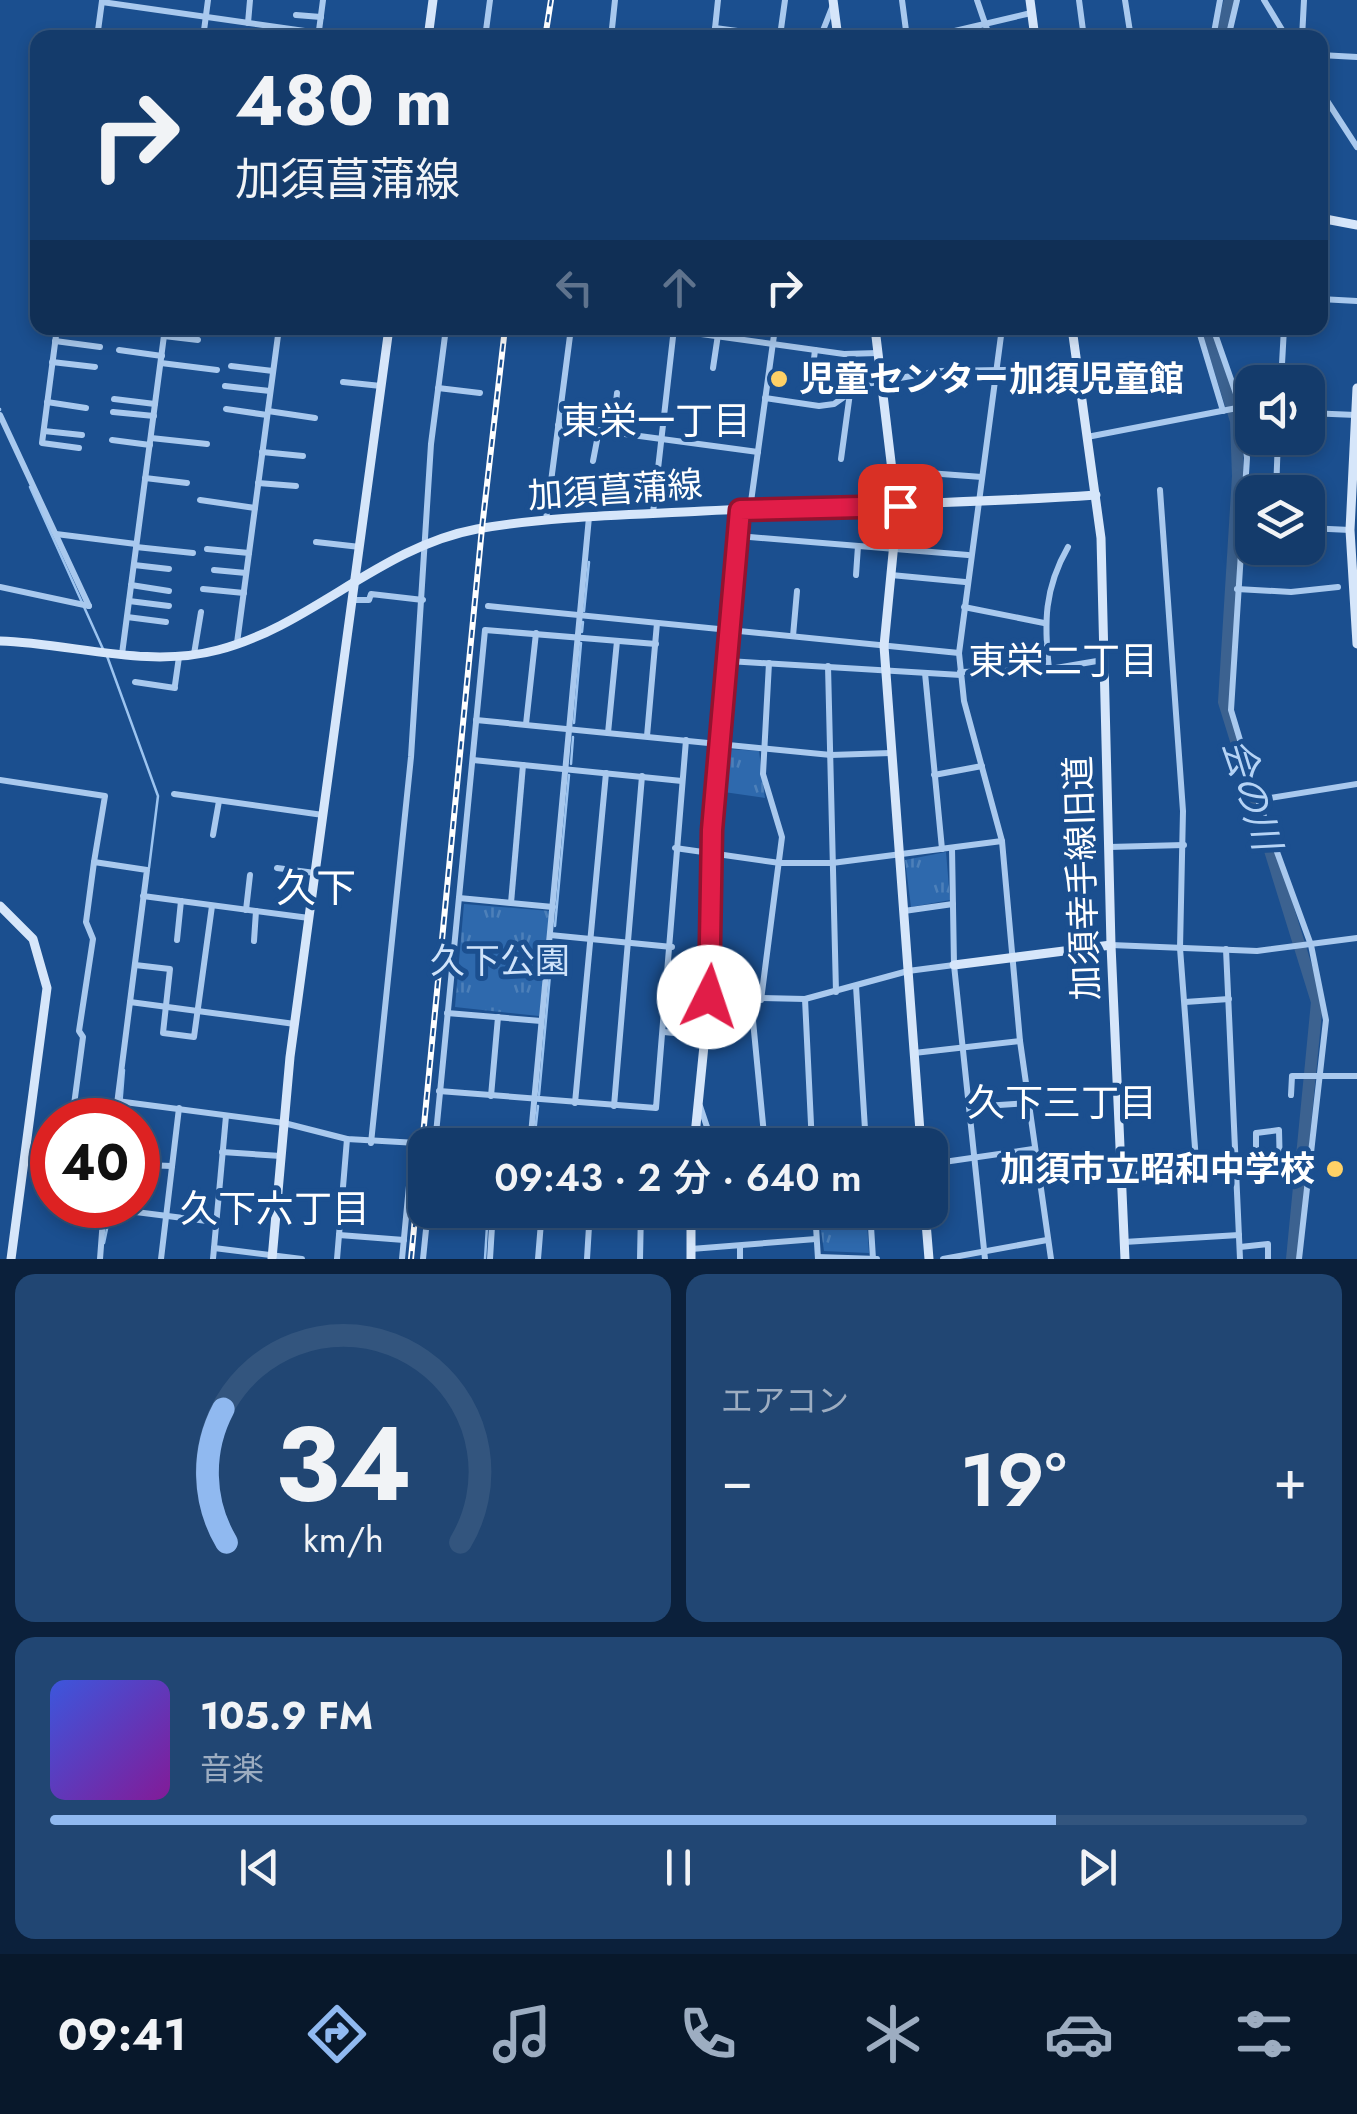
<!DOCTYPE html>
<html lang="ja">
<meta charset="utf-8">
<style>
body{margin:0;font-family:Jost,"Noto Sans JP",sans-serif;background:#214673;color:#f1f3f6;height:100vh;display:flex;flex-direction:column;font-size:38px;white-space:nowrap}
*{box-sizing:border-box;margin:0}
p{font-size:32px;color:#9dadc1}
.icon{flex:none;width:55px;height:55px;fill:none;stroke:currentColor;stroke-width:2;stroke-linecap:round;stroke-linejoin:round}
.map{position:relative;height:1259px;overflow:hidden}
.panel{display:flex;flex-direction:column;gap:15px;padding:15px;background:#0b203b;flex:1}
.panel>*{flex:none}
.banner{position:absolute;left:30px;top:30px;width:1298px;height:305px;border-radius:20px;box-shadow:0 5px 15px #0003,0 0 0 2px #33557e;background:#143b6b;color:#f1f3f6;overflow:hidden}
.controls{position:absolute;left:1235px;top:365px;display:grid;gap:20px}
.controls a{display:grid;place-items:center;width:90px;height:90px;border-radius:20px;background:#143b6b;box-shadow:0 5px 15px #0003,0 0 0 2px #33557e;font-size:50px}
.speed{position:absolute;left:30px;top:1098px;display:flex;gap:20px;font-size:50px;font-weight:700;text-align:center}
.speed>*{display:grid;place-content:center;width:130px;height:130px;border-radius:50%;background:#143b6b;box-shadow:0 5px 15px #0003,0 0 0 2px #33557e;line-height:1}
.speed .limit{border:15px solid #d22;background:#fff;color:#111}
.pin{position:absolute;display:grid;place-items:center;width:85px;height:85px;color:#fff;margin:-42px;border-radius:20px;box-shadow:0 5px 15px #0006}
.me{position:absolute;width:110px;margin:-55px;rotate:4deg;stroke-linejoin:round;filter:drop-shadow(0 0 8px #0008)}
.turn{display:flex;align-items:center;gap:35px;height:210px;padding:0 40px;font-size:45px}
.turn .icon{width:130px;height:130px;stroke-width:2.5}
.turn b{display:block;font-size:70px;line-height:85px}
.lanes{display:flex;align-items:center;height:95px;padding:0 40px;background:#0003;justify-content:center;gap:50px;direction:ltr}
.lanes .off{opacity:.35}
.big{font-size:75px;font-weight:600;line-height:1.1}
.panel .widget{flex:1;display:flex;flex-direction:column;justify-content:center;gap:15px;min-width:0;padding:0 35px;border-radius:20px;background:#214673}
.panel .dial{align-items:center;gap:0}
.dial svg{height:260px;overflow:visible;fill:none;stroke:#33557e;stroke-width:7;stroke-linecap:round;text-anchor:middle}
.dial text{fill:#f1f3f6;stroke:none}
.song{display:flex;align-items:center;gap:30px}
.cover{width:120px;height:120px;border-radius:15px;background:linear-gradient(135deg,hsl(230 70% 55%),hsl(290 70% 35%))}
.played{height:10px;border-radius:5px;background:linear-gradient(90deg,#90b9f0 80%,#33557e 80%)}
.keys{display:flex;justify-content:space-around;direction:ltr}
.heat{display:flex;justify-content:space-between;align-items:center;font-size:55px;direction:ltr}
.panel .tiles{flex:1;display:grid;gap:15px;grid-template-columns:1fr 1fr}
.widget:last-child{grid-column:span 2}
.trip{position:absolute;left:408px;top:1128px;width:540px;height:100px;border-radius:20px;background:#143b6b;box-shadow:0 5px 15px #0003,0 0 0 2px #33557e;font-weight:600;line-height:100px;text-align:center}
.tab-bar{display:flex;height:160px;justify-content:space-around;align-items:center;background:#08182b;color:#9dadc1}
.tab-bar .icon{width:70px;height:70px}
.tab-bar .current{color:#90b9f0}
.tab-bar b{font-size:45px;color:#f1f3f6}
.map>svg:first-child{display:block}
.park{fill:url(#park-tufts)}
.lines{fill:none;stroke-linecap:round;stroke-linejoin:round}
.stream{stroke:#9cc4f0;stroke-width:2.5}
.river{stroke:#3c6290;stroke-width:12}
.street{stroke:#a9c9ee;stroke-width:6}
.secondary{stroke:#d6e6fa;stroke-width:9}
.rail-casing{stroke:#fff;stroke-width:6}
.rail{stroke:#1b4f8f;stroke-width:2.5;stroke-dasharray:8;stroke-linecap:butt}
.route-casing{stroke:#92132f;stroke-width:25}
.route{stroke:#e11d48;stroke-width:18}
.poi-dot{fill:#ffd166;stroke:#1b4f8f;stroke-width:4}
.labels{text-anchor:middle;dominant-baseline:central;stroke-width:10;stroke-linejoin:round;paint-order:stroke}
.poi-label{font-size:35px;font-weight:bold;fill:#fff;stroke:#1b4f8f;text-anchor:start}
.street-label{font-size:35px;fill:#fff;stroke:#1b4f8f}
.park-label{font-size:35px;fill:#cfe3fa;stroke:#1b4f8f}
.neighbourhood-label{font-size:38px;fill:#fff;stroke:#1b4f8f}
.water-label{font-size:38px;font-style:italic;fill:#b5d3f5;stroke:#1b4f8f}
.quarter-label{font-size:40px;fill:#fff;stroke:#1b4f8f}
</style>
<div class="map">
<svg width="1357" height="1259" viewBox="0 0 1357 1259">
<defs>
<pattern id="park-tufts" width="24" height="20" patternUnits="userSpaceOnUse" patternTransform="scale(2.5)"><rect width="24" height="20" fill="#2e69ad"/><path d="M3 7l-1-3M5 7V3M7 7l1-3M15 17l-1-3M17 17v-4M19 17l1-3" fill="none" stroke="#4d80b9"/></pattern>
</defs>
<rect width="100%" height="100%" fill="#1b4f8f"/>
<g class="park">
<polygon points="726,749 759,751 765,798 724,792"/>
<polygon points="946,852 950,900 911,907 905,860"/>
<polygon points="464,904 550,911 539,1016 455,1007"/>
<polygon points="818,1210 866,1210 869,1253 824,1251"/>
</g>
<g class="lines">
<g class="stream">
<polyline points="0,409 0,410"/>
<polyline points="30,487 103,649"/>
<polyline points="584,611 589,562"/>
<polyline points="582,632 583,622"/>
<polyline points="107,656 158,796 149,868"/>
<polyline points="574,723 581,643"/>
<polyline points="571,764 573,737"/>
<polyline points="555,926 569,775"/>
<polyline points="539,1095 553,942"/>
<polyline points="120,1120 124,1070"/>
<polyline points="500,1142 524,1144"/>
<polyline points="534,1142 538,1106"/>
<polyline points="104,1243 112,1205"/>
<polyline points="485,1259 488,1210"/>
</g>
<g class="river">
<polyline points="1220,38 1230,0"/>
<polyline points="1207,328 1236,421 1238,476 1224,702 1317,1002 1292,1259"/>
</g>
<g class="street">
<polyline points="902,0 907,38"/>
<polyline points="977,0 990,38"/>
<polyline points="1079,0 1084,38"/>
<polyline points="1125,0 1131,38"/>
<polyline points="1264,0 1287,38"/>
<polyline points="102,2 354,38"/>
<polyline points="296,15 321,17"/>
<polyline points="248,23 250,0"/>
<polyline points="715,28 789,38"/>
<polyline points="780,36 785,0"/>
<polyline points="97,38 102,1"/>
<polyline points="203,38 208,0"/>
<polyline points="318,38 323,0"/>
<polyline points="485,38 490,0"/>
<polyline points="611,38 615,0"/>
<polyline points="714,38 718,0"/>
<polyline points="820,38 833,5"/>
<polyline points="925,38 1031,13"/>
<polyline points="1213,38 1220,0"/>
<polyline points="1228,38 1237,0"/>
<polyline points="1302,38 1304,0"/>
<polyline points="1320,55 1357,57"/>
<polyline points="1320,90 1357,147"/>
<polyline points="1320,299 1357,301"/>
<polyline points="57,328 42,443 79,448"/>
<polyline points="658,328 844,354 878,353"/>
<polyline points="1002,328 959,653 964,701 1002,841 1020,1041 1051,1259"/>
<polyline points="1198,328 1223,411"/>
<polyline points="1213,328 1241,408 1247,458 1231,710 1258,800 1311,945 1326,1020 1299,1259"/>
<polyline points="164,336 198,340"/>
<polyline points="55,341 100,347"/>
<polyline points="119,350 162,356"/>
<polyline points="52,362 95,367"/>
<polyline points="161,363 217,370"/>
<polyline points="231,366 273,371"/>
<polyline points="713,368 719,328"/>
<polyline points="812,376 815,350"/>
<polyline points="343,382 381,386"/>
<polyline points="1281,382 1284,328"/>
<polyline points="225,386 270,391"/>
<polyline points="438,388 480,393"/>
<polyline points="765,398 819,406 834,404 861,385 939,371 1077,369"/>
<polyline points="114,399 155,404"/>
<polyline points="47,402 86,408"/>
<polyline points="226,409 267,415"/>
<polyline points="268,411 315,418"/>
<polyline points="113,412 154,416"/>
<polyline points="1308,413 1356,415"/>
<polyline points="0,415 89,606"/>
<polyline points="558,425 758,452"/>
<polyline points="44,431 82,435"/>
<polyline points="613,432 617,393"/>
<polyline points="1087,437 1237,408 1252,409"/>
<polyline points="151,438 207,444"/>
<polyline points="112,440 150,445"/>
<polyline points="262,452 303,456"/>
<polyline points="841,459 850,393"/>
<polyline points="593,461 599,430"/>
<polyline points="928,473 982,477"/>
<polyline points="145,478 187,483"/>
<polyline points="258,483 296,486"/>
<polyline points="1160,490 1183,811 1180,948 1197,1174"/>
<polyline points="1276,492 1278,438"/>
<polyline points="200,500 255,508"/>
<polyline points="750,509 775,328"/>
<polyline points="653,513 674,328"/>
<polyline points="546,520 571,328"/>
<polyline points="1308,528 1350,530"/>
<polyline points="56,534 136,544"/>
<polyline points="738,536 968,555"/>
<polyline points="316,542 360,547"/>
<polyline points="136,547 193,553"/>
<polyline points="207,549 249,553"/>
<polyline points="134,565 169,569"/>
<polyline points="214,570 246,573"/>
<polyline points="856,575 858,546"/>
<polyline points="891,575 965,582"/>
<polyline points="131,585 169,591"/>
<polyline points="0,587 89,606"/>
<polyline points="203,589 244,593"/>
<polyline points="1237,589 1291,592 1338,587"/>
<polyline points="353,600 369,600 371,594 423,600"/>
<polyline points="129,601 169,606"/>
<polyline points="488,606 959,653"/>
<polyline points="964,607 1044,623"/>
<polyline points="127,617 166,622"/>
<polyline points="793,636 797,591"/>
<polyline points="237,643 279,328"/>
<polyline points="122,654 165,328"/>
<polyline points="194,654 201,612"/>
<polyline points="728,661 961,675"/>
<polyline points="828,666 836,992"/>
<path d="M1049 669C1044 623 1044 589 1068 547"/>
<polyline points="960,672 1044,670 1103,660"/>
<polyline points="925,673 942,849"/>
<polyline points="135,682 175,688"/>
<polyline points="175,685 179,657"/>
<polyline points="476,720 831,755 891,753"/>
<polyline points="526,724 536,633"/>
<polyline points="608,733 617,641"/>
<polyline points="647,736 657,623"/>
<polyline points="473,760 682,781"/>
<polyline points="934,775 982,766"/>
<polyline points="0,780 105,796 94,862"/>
<polyline points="174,794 323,815"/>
<polyline points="1258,800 1357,784"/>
<polyline points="213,835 219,801"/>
<polyline points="1109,847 1184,845"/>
<polyline points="675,848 780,863 832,863 1002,841"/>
<polyline points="952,848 954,965 985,1259"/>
<polyline points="277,868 315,873"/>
<polyline points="143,896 309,918"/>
<polyline points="459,898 553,907"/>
<polyline points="511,903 523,765"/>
<polyline points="246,910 250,875"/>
<polyline points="904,911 953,904"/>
<polyline points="550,935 672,947"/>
<polyline points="177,940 181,901"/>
<polyline points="254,941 256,911"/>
<polyline points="1111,945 1257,951 1357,938"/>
<polyline points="1226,949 1240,1259"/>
<polyline points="135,965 170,969 163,1033 194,1037 212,906"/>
<polyline points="856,986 866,1145"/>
<polyline points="709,997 805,999 908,971 954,965"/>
<polyline points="805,999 812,1145"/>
<polyline points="751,1000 765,1145"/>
<polyline points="761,1000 782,837 763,774 769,663"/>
<polyline points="1185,1002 1229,999"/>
<polyline points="447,1013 541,1021"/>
<polyline points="664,1032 704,1036"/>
<polyline points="914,1053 1020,1041"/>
<polyline points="439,1091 656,1108 686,740"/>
<polyline points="1291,1095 1292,1076 1357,1076"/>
<polyline points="491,1096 498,1017"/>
<polyline points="117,1101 284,1123 347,1139 435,1144"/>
<polyline points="575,1103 606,773"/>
<polyline points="614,1106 642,776"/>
<polyline points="700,1106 713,1145"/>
<polyline points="969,1107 1028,1103"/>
<polyline points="72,1120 83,1037 79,1031 93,939 86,922 94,862 147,870 130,1002"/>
<polyline points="115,1120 130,1002 295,1024"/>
<polyline points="371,1143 411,757 431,444 446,328"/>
<polyline points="435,1144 485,630 656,644"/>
<polyline points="530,1145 589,517"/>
<polyline points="222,1152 281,1156"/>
<polyline points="930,1164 1033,1149"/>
<polyline points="143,1165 172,1166"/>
<polyline points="1256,1172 1256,1133 1279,1130 1280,1171"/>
<polyline points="1121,1174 1309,1170"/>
<polyline points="104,1208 215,1222"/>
<polyline points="815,1210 818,1259"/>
<polyline points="870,1210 873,1259"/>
<polyline points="339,1235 404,1240"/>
<polyline points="1124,1242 1239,1235"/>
<polyline points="1240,1247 1268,1244 1268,1259"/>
<polyline points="214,1248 302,1259"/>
<polyline points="691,1249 816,1239"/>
<polyline points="818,1257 877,1259"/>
<polyline points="100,1259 104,1206"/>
<polyline points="161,1259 179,1108"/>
<polyline points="213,1259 226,1116"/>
<polyline points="337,1259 347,1139"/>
<polyline points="402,1259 413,1144"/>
<polyline points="423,1259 428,1210"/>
<polyline points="490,1259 493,1210"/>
<polyline points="538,1259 542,1210"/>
<polyline points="587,1259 590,1210"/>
<polyline points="640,1259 641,1210"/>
<polyline points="740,1259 740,1248"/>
<polyline points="943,1259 1047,1240"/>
</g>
<g class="secondary">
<polyline points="833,0 838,38"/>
<polyline points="1030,0 1035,38"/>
<polyline points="428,38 433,0"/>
<polyline points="1320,218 1357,225"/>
<polyline points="875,328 897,512 884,646 921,1145"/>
<polyline points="1072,328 1101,538 1111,945 1125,1259"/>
<polyline points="1357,388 1350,530 1357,644"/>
<path d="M0 641C72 643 146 669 218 650 311 626 380 547 477 529 551 516 627 515 703 511 834 505 965 504 1096 495"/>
<polyline points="0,906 33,939 47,988 11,1259"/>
<polyline points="954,965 1111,945"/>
<polyline points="435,1144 457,1145"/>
<polyline points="694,1145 712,966 712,829 740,510"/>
<polyline points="925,1210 929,1259"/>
<polyline points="272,1259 290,1057 389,328"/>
<polyline points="691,1259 691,1210"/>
</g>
<defs>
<g id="rail">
<polyline points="545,38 551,0"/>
<polyline points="411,1259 482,528 505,328"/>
</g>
</defs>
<use href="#rail" class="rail-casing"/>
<use href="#rail" class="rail"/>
</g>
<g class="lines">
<defs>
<polyline id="route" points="709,997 712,830 740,510 900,506"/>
</defs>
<use href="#route" class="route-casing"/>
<use href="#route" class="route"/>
</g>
<g class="poi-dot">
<circle cx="779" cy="379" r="10"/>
<circle cx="1335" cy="1169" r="10"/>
</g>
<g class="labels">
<g class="poi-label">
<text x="799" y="379">児童センター加須児童館</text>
<text x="1315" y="1169" text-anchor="end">加須市立昭和中学校</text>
</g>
<g class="street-label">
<text transform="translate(615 490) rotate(-4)">加須菖蒲線</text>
<text transform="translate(1082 878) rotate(-92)">加須幸手線旧道</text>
</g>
<g class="park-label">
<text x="500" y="961">久下公園</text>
</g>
<g class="neighbourhood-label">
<text x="656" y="420">東栄一丁目</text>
<text x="1063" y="660">東栄二丁目</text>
<text x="1062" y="1102">久下三丁目</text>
<text x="275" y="1208">久下六丁目</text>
</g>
<g class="water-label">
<text transform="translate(1252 794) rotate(73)">会の川</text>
</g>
<g class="quarter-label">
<text x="316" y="888">久下</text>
</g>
</g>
</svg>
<div class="controls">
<a><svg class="icon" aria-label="sound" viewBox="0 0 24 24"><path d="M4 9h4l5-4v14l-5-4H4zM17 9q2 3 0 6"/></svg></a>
<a><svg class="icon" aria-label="layers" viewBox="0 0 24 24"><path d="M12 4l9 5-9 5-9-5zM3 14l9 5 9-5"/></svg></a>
</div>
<div class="speed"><div class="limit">40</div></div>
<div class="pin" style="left:900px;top:506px;background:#d93025"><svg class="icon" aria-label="arrive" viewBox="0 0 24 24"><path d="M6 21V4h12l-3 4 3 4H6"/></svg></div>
<svg class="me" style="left:709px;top:997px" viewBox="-20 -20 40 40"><circle r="19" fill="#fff"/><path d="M0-13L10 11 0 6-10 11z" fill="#e11d48"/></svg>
<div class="trip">09:43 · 2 分 · 640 m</div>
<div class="banner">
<div class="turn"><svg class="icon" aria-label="right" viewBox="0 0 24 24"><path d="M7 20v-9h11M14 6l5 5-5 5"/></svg><div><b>480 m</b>加須菖蒲線</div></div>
<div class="lanes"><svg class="icon off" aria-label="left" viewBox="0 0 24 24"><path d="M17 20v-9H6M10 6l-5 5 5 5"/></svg><svg class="icon off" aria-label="ahead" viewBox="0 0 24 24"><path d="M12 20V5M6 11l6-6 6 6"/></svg><svg class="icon" aria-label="right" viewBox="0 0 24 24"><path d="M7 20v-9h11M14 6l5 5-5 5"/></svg></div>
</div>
</div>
<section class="panel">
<div class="tiles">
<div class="widget dial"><svg viewBox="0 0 100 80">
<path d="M14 69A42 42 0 1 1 86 69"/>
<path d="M14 69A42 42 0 0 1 13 28" stroke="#90b9f0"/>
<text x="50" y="56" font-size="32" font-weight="700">34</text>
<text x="50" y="72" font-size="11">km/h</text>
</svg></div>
<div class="widget"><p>エアコン</p>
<div class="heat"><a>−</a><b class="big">19°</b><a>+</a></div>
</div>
<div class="widget">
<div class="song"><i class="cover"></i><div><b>105.9 FM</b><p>音楽</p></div></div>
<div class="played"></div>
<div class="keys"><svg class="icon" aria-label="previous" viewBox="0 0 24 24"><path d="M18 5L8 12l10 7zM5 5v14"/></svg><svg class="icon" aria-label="pause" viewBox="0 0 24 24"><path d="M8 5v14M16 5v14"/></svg><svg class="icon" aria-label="next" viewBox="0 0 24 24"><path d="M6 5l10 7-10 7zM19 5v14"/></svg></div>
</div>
</div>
</section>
<nav class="tab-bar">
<b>09:41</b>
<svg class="icon current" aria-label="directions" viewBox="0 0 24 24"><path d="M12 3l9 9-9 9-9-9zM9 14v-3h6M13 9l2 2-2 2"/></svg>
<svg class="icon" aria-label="music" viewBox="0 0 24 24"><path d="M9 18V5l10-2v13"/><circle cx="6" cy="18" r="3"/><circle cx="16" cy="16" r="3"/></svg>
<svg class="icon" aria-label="phone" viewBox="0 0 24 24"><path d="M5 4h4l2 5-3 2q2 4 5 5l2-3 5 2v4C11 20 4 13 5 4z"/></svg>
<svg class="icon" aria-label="climate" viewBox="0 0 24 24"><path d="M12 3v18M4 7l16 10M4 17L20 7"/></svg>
<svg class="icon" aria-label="car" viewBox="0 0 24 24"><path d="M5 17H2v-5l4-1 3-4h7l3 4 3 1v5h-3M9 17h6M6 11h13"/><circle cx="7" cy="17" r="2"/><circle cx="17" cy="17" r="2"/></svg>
<svg class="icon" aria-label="filters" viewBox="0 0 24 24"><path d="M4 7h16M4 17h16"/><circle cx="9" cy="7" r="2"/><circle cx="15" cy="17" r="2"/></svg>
</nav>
